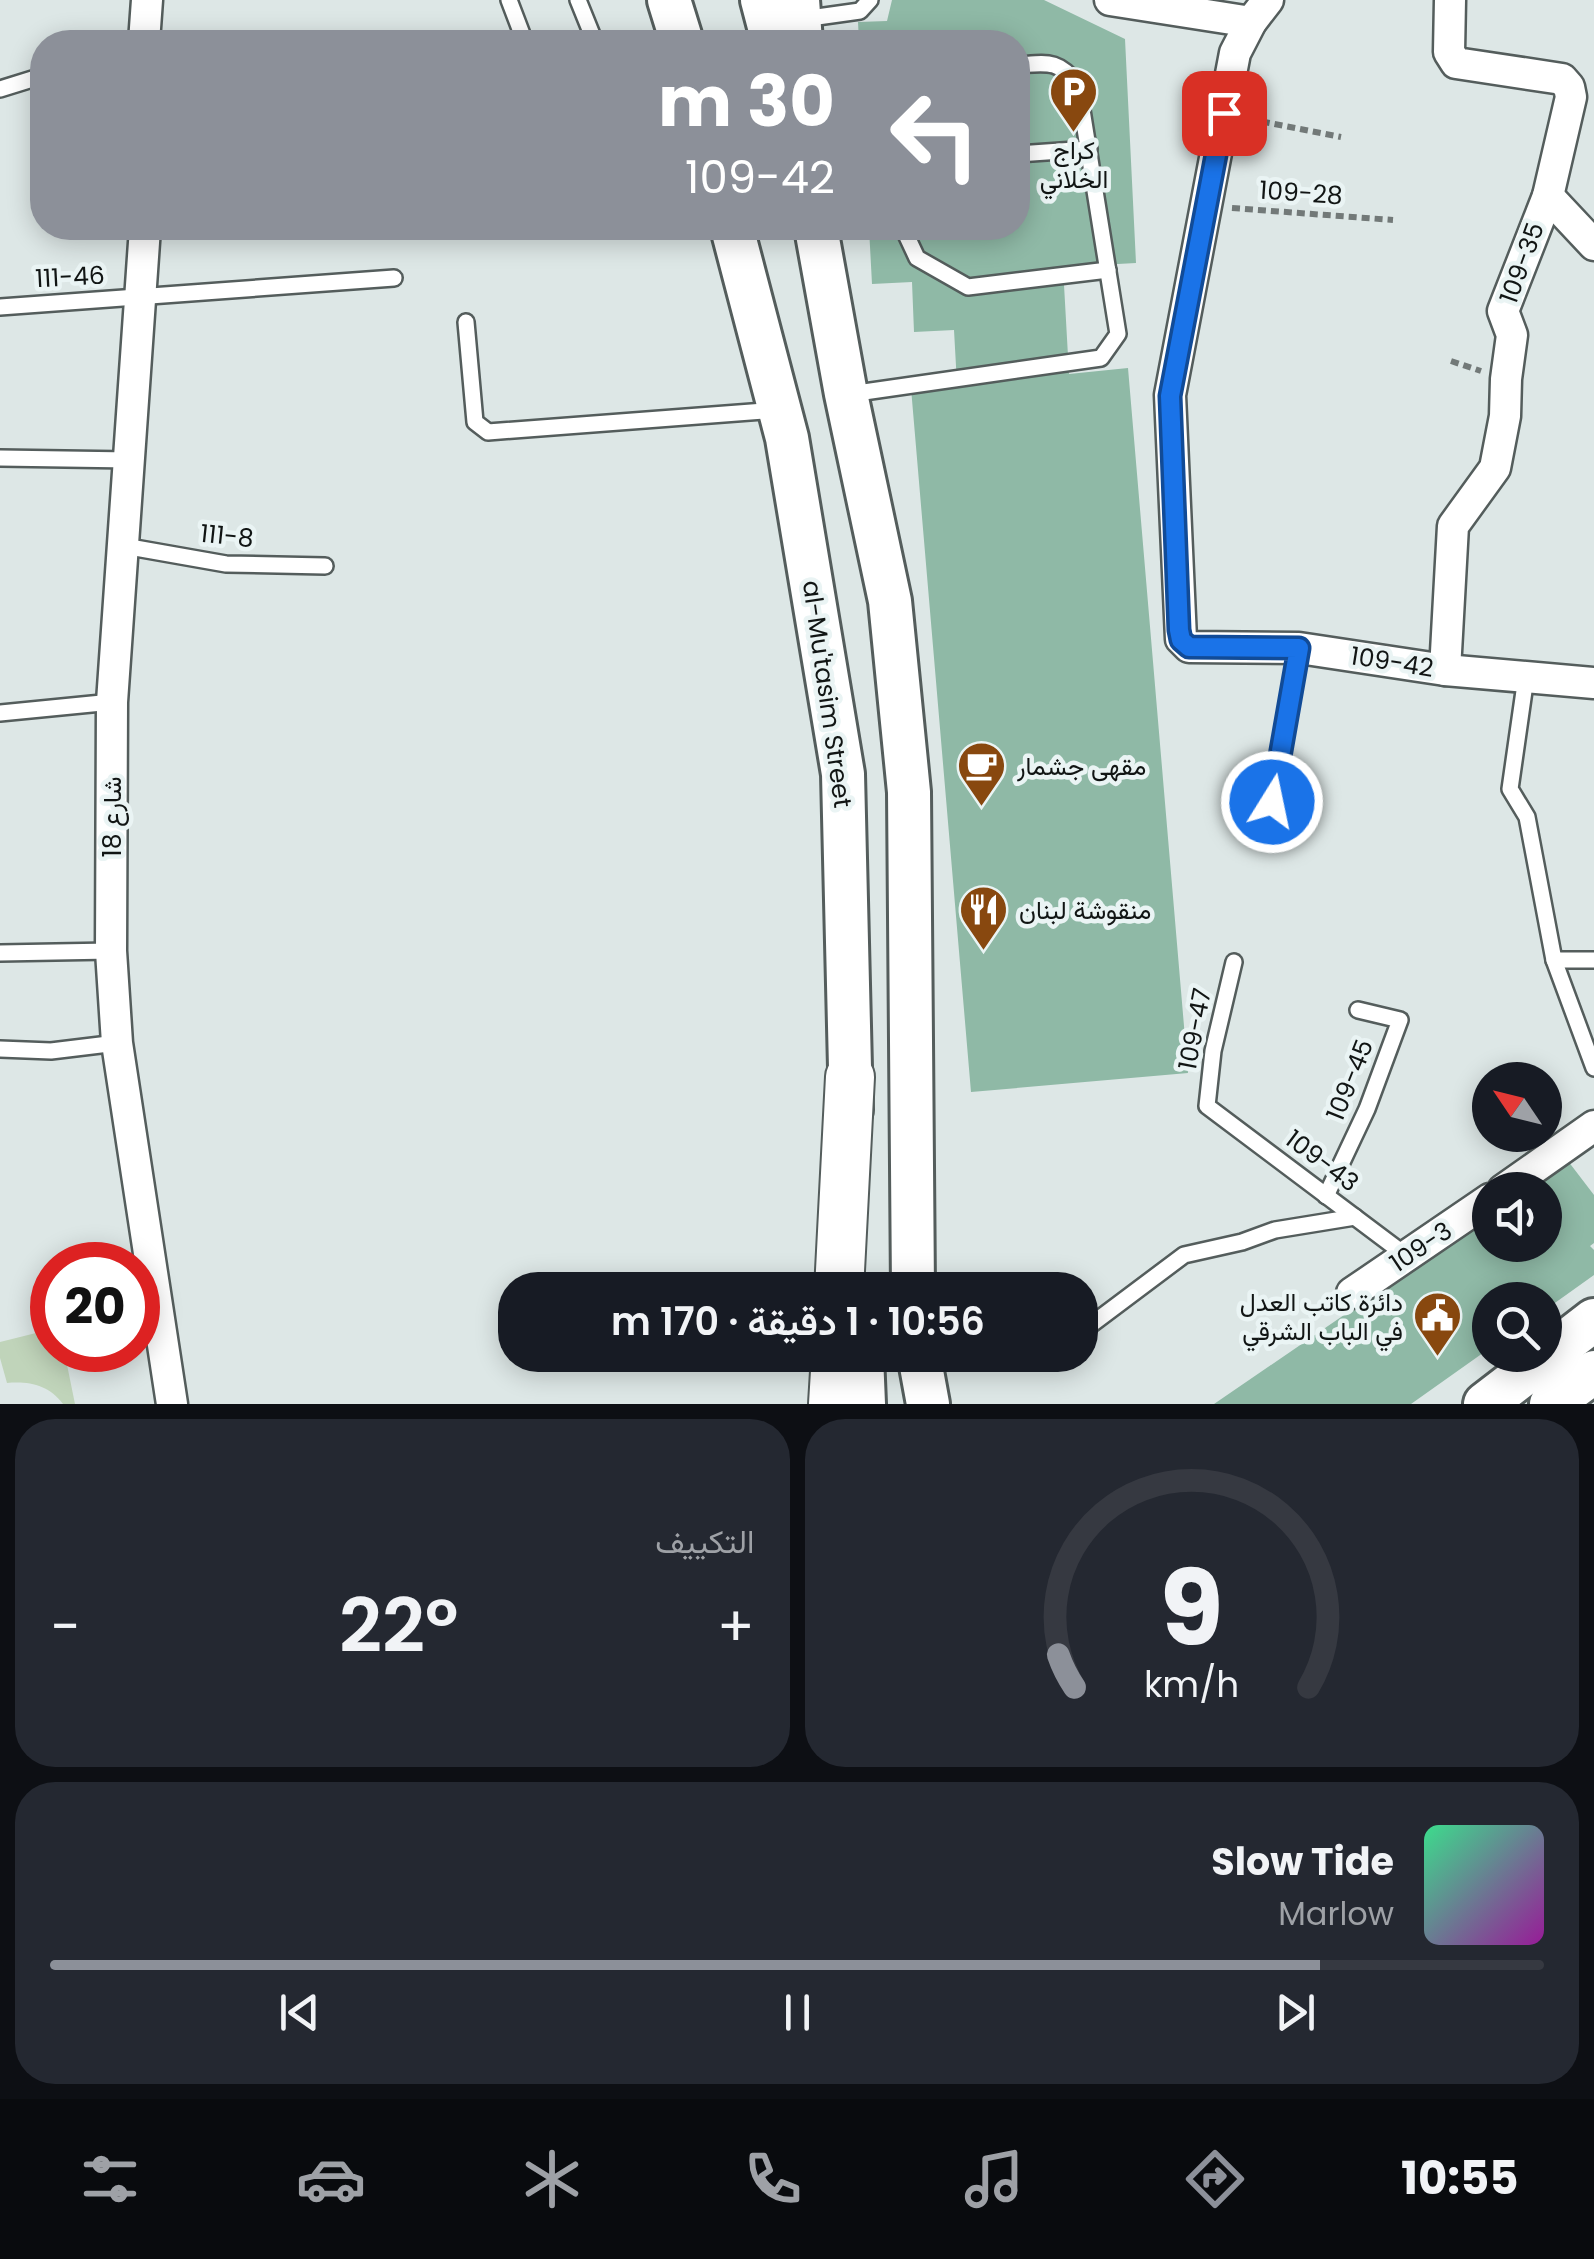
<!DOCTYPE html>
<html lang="ar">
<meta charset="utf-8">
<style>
body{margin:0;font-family:Poppins,Vazirmatn,sans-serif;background:#242831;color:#f1f3f6;direction:rtl;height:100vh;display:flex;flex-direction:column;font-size:38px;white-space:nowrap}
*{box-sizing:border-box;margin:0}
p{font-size:32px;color:#9ea1a6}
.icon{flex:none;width:55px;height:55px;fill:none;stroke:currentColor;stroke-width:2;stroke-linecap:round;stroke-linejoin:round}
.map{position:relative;height:1404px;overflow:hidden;direction:ltr}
.panel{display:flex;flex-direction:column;gap:15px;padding:15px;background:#0d0f14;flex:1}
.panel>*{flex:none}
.guide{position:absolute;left:30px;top:30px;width:1000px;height:210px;border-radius:40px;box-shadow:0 5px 25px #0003;direction:rtl;background:#8c9099;color:#fff;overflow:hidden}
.needle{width:65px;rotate:305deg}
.fabs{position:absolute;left:1472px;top:1062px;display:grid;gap:20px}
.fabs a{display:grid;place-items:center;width:90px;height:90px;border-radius:50%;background:#171b24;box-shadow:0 5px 25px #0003;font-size:50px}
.speed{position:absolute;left:30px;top:1242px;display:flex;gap:20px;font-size:50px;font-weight:700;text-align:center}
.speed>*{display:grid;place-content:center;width:130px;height:130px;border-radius:50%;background:#171b24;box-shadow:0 5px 25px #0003;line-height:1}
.speed .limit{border:15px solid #d22;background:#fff;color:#111}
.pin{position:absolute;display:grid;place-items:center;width:85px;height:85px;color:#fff;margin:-42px;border-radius:20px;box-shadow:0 5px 15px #0006}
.me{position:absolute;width:110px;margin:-55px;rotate:10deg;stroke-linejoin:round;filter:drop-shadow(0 0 8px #0008)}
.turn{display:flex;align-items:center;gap:35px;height:210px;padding:0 30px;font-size:45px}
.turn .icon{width:130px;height:130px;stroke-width:2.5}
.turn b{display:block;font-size:70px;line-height:85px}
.big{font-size:75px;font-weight:600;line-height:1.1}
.panel .card{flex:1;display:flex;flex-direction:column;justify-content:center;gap:15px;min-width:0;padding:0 35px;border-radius:40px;background:#242831}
.panel .dial{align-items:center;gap:0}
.dial svg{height:260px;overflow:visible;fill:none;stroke:#363941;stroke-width:7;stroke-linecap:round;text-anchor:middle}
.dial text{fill:#f1f3f6;stroke:none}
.song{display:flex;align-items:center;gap:30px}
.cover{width:120px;height:120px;border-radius:15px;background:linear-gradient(135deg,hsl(150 70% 55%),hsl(300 70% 35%))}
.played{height:10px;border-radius:5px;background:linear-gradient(90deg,#8c9099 85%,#363941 85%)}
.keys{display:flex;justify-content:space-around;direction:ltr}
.heat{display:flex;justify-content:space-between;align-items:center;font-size:55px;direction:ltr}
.panel .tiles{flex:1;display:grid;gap:15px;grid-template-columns:1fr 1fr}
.card:last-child{grid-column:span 2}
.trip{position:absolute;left:498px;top:1272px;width:600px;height:100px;border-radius:40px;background:#171b24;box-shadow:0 5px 25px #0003;font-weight:600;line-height:100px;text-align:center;direction:rtl}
.tabs{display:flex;height:160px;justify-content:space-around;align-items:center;background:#090b0e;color:#9ea1a6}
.tabs .icon{width:70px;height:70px}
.tabs .on{color:#8c9099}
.tabs b{font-size:45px;color:#f1f3f6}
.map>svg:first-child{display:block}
.green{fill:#c0d4ba}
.building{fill:#8fb9a6}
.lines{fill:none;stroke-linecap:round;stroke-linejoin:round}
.lane-casing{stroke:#545d5c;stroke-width:20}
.street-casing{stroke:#545d5c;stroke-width:35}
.secondary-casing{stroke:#545d5c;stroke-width:48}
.primary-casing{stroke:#545d5c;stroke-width:52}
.path{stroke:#727978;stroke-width:6;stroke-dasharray:8 5;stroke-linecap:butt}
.lane{stroke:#fff;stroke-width:15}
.street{stroke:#fff;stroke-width:30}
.secondary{stroke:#fff;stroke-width:42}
.primary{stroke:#fff;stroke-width:48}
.route-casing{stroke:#114b97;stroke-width:25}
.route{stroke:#1a73e8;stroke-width:18}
.labels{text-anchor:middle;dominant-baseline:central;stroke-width:9;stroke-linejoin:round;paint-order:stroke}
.poi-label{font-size:25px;fill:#111514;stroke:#eaf4f4;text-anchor:start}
.street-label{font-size:25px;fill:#111514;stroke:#eaf4f4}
</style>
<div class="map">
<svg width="1594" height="1404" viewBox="0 0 1594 1404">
<rect width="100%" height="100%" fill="#dde7e6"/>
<path class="green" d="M52 1329V1350H64L75 1404H63C49 1385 29 1381 7 1383L0 1358V1342Z"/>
<g class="building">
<polygon points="892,0 1044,0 1125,39 1136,263 1063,267 1069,374 1128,368 1188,1073 971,1092 911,388 957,384 954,330 914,332 912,282 872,284 869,228 1018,228 1018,42 859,42 858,22 887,21"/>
<polygon points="1568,1161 1594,1195 1594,1243 1590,1246 1594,1250 1594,1275 1545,1310 1545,1300 1490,1300 1490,1348 1411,1404 1214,1404 1490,1215 1490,1245 1545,1245 1545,1190 1526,1190"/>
</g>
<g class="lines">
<defs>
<g id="lane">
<polyline points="509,0 525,42"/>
<polyline points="578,0 595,42"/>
<polyline points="803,19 860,11 870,0"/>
<polyline points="0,89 42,76"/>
<polyline points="1018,154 1089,149"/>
<polyline points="903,228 917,258 968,287 1108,270"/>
<polyline points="0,307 394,278"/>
<polyline points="466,322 475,422 488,432 776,410"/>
<path d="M850 394 1101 358 1118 334 1078 85C1058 59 1047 63 1018 65"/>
<polyline points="0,458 130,460"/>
<polyline points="124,546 226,564 325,566"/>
<polyline points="1526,677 1510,789 1527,817 1554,960 1594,1068"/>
<polyline points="0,713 112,702"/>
<polyline points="1263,816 1272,802 1299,648"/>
<polyline points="0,953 111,951"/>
<polyline points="1554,960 1594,960"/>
<polyline points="1234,962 1213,1051 1207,1106 1408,1257"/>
<polyline points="0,1049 51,1051 117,1043"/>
<polyline points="1326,1196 1367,1109 1400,1020 1358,1010"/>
<polyline points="1080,1333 1184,1255 1242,1242 1275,1230 1355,1217"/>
</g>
<g id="street">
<polyline points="1110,0 1251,22"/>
<polyline points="1268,0 1251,22 1235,53 1170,395 1181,639 1189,647 1299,648 1445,670 1594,683"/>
<polyline points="144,42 147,0"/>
<polyline points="1548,196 1594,245"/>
<polyline points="145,228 112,702 111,951 117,1043 172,1404"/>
<polyline points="1445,670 1453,526 1495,468 1505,416 1506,379 1512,335 1503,311 1548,196 1571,97 1569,87 1562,79 1456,63 1449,52 1450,0"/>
<polyline points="1503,1190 1594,1126"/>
<polyline points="1352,1293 1490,1199"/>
</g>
<g id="secondary">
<polyline points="669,0 682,42"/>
<polyline points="762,0 773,42"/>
<polyline points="798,0 801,42"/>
<polyline points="732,228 787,438 843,774 851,1110"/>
<polyline points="816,228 846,394 890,601 909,792 913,1290"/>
<polyline points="862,1355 864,1404"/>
<polyline points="919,1355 928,1404"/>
<polyline points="1485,1404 1594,1320"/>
<polyline points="1551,1404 1594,1372"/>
</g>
<g id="primary">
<polyline points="839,1290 850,1077"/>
<polyline points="833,1404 836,1355"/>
</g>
</defs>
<use href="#lane" class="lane-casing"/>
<use href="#street" class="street-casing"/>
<use href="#secondary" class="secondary-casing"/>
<use href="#primary" class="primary-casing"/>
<g class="path">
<polyline points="1249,119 1341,137"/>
<polyline points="1232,208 1393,220"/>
<polyline points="1451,361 1481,371"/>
</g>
<use href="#lane" class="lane"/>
<use href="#street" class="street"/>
<use href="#secondary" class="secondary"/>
<use href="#primary" class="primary"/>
</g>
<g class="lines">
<defs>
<polyline id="route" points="1224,113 1170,396 1179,630 1181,640 1189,647 1299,648 1272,802"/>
</defs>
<use href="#route" class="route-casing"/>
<use href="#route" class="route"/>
</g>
<defs>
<symbol id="parking-pin" viewBox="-11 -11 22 30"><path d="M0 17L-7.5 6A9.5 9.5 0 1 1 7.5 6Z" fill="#88480f" stroke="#eaf4f4"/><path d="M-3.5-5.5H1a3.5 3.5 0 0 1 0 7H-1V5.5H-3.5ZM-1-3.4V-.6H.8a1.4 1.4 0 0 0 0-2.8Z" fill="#fff"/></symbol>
<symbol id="cafe-pin" viewBox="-11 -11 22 30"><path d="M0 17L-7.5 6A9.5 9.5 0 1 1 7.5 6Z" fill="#88480f" stroke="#eaf4f4"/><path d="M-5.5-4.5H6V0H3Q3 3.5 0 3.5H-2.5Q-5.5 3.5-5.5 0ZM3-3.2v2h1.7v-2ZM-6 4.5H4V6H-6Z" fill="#fff"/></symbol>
<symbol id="restaurant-pin" viewBox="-11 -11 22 30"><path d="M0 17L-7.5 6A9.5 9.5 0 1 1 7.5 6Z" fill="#88480f" stroke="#eaf4f4"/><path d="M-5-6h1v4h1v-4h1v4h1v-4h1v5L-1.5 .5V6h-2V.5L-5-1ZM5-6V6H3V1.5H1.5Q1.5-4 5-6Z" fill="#fff"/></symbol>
<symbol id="civic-pin" viewBox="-11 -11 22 30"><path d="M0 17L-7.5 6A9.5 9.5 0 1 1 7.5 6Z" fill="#88480f" stroke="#eaf4f4"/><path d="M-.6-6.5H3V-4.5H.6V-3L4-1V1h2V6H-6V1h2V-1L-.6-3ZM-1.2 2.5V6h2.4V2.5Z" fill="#fff"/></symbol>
</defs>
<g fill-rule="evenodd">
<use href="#parking-pin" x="1046" y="64" width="55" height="75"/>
<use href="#cafe-pin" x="954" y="738" width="55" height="75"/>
<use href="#restaurant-pin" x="956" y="882" width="55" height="75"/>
<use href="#civic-pin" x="1410" y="1288" width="55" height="75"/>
</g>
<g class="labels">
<g class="poi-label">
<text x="1074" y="150" text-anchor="middle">كراج<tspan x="1074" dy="29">الخلاني</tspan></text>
<text x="1017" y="766">مقهى جشمار</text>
<text x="1019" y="910">منقوشة لبنان</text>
<text x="1403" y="1302" text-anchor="end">دائرة كاتب العدل<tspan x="1403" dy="29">في الباب الشرقي</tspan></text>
</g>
<g class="street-label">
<text transform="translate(1301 193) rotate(4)">109-28</text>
<text transform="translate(1522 263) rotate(-70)">109-35</text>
<text transform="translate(70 277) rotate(-3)">111-46</text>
<text transform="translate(227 536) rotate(6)">111-8</text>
<text transform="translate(1392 662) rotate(9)">109-42</text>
<text transform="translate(827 694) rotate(82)">al-Mu'tasim Street</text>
<text transform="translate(112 817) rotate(-90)">شارع 18</text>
<text transform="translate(1195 1029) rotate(-79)">109-47</text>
<text transform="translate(1350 1080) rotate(-68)">109-45</text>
<text transform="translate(1322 1161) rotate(37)">109-43</text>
<text transform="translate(1421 1247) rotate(-34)">109-3</text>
</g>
</g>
</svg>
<div class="fabs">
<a><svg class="needle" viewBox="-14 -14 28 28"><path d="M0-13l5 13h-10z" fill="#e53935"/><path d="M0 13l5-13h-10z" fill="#9ea1a6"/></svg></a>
<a><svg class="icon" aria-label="sound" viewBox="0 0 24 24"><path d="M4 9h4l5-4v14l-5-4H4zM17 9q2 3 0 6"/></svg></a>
<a><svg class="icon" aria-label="search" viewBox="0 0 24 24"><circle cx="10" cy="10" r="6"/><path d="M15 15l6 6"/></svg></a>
</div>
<div class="speed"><div class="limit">20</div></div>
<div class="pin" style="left:1224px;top:113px;background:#d93025"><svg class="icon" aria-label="arrive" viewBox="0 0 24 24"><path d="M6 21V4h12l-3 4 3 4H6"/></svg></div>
<svg class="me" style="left:1272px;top:802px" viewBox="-20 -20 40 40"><circle r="17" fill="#1a73e8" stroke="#fff" stroke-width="3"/><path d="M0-11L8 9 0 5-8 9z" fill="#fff"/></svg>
<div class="trip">10:56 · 1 دقيقة · 170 m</div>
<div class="guide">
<div class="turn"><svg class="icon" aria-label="left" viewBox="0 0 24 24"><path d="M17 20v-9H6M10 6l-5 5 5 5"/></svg><div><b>30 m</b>109-42</div></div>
</div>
</div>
<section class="panel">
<div class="tiles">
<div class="card dial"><svg viewBox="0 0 100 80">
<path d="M14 69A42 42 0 1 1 86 69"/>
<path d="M14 69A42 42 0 0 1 9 59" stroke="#8c9099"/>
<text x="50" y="56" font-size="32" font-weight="700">9</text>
<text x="50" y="72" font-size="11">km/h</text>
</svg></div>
<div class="card"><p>التكييف</p>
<div class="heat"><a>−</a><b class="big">22°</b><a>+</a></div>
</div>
<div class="card">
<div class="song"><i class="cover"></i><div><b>Slow Tide</b><p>Marlow</p></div></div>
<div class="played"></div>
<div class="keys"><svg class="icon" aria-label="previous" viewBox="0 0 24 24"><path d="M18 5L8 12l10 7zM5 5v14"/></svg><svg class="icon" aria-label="pause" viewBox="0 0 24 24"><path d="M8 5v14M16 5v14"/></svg><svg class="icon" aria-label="next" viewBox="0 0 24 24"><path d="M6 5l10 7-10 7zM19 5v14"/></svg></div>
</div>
</div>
</section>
<nav class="tabs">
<b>10:55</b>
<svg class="icon on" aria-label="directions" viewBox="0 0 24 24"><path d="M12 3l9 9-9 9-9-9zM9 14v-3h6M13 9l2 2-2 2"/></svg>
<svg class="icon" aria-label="music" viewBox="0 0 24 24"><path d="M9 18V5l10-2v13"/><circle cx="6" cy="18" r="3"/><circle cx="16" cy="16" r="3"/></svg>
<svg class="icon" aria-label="phone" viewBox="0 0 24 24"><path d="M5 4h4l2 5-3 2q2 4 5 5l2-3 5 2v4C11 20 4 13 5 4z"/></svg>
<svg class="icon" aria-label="climate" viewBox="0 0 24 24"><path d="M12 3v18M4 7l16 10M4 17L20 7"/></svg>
<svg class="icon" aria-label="car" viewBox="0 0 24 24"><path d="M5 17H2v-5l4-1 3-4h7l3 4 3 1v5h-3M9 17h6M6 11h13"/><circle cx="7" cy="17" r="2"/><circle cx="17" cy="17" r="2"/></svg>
<svg class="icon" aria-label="filters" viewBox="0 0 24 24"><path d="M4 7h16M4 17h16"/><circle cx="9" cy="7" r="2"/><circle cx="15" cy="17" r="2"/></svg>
</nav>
